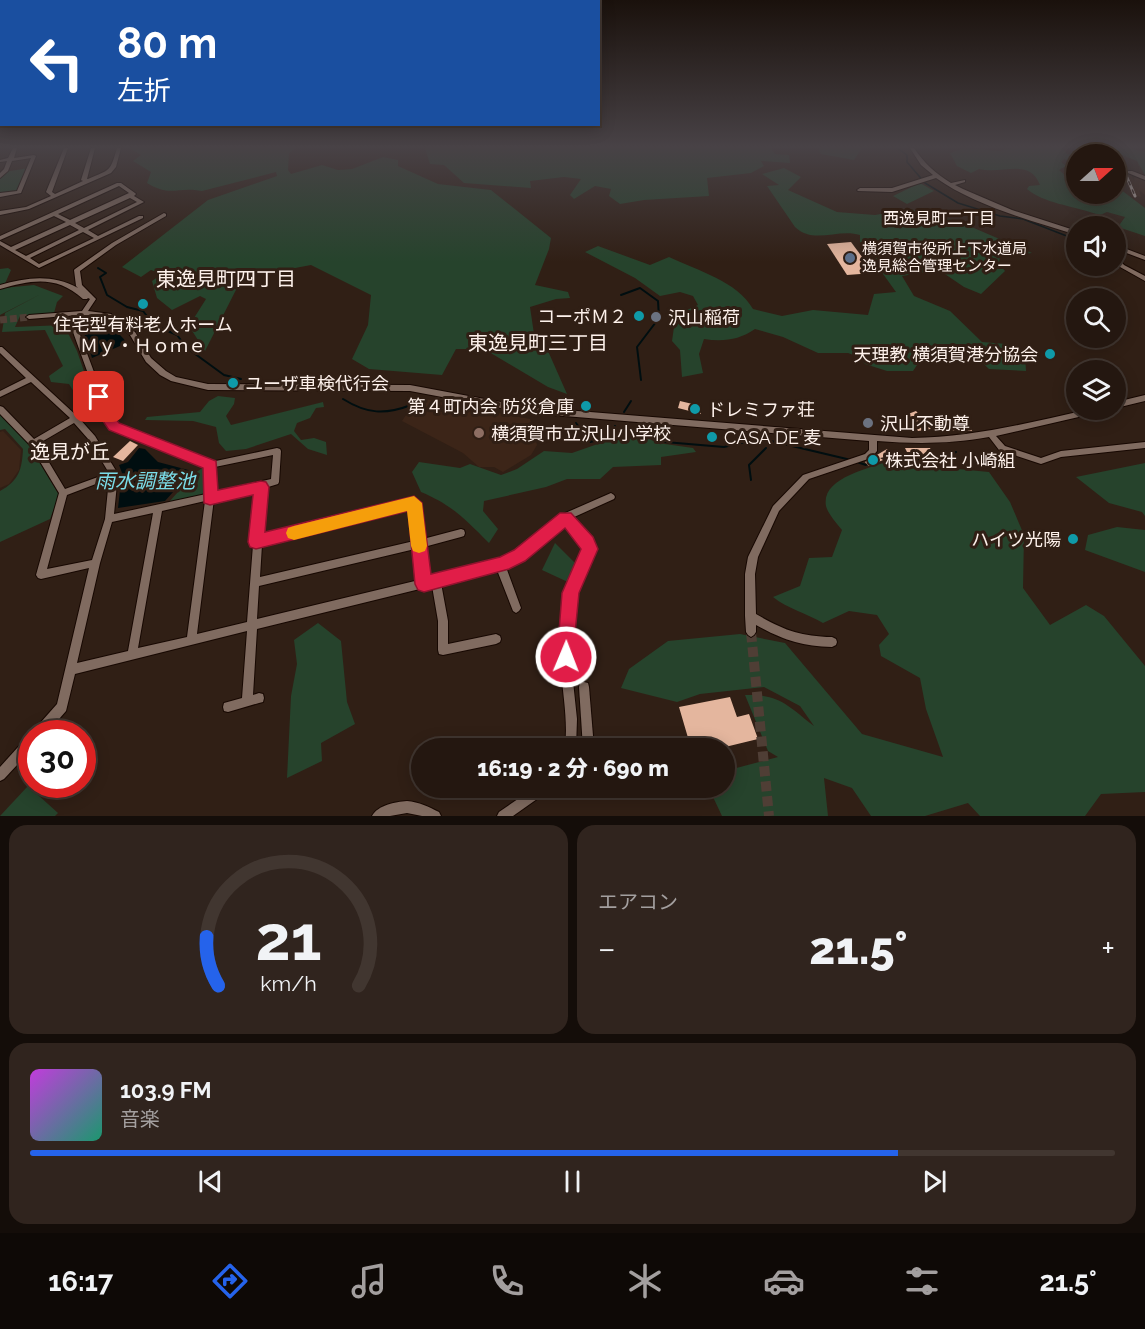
<!DOCTYPE html>
<html lang="ja">
<meta charset="utf-8">
<style>
body{margin:0;font-family:Raleway,"Noto Sans JP",sans-serif;background:#30241e;color:#f1f3f6;height:100vh;display:flex;flex-direction:column;font-size:22px;white-space:nowrap}
*{box-sizing:border-box;margin:0}
p{font-size:20px;color:#a39f9f}
.icon{flex:none;width:33px;height:33px;fill:none;stroke:currentColor;stroke-width:2;stroke-linecap:round;stroke-linejoin:round}
.map{position:relative;height:816px;overflow:hidden}
.drawer{display:flex;flex-direction:column;gap:9px;padding:9px;background:#140d09;flex:1}
.drawer>*{flex:none}
.guide{position:absolute;left:0px;top:0px;width:600px;height:126px;box-shadow:0 3px 15px #0003,0 0 0 2px #413630;background:#1a4fa0;color:#fff;overflow:hidden}
.needle{width:39px;rotate:69deg}
.controls{position:absolute;left:1066px;top:144px;display:grid;gap:12px}
.controls a{display:grid;place-items:center;width:60px;height:60px;border-radius:50%;background:#241710;box-shadow:0 3px 15px #0003,0 0 0 2px #413630;font-size:30px}
.speed{position:absolute;left:18px;top:720px;display:flex;gap:12px;font-size:30px;font-weight:700;text-align:center}
.speed>*{display:grid;place-content:center;width:78px;height:78px;border-radius:50%;background:#241710;box-shadow:0 3px 15px #0003,0 0 0 2px #413630;line-height:1}
.speed .limit{border:9px solid #d22;background:#fff;color:#111}
.pin{position:absolute;display:grid;place-items:center;width:51px;height:51px;color:#fff;margin:-26px;border-radius:12px;box-shadow:0 3px 9px #0006}
.me{position:absolute;width:66px;margin:-33px;rotate:1deg;stroke-linejoin:round;filter:drop-shadow(0 0 4px #0008)}
.turn{display:flex;align-items:center;gap:21px;height:126px;padding:0 18px;font-size:27px}
.turn .icon{width:78px;height:78px;stroke-width:2.5}
.turn b{display:block;font-size:42px;line-height:51px}
.big{font-size:45px;font-weight:800;line-height:1.1}
.drawer .widget{flex:1;display:flex;flex-direction:column;justify-content:center;gap:9px;min-width:0;padding:0 21px;border-radius:18px;background:#30241e}
.drawer .dial{align-items:center;gap:0}
.dial svg{height:156px;overflow:visible;fill:none;stroke:#413630;stroke-width:7;stroke-linecap:round;text-anchor:middle}
.dial text{fill:#f1f3f6;stroke:none}
.song{display:flex;align-items:center;gap:18px}
.cover{width:72px;height:72px;border-radius:9px;background:linear-gradient(135deg,hsl(290 70% 55%),hsl(160 70% 35%))}
.played{height:6px;border-radius:3px;background:linear-gradient(90deg,#2563eb 80%,#413630 80%)}
.keys{display:flex;justify-content:space-around;direction:ltr}
.heat{display:flex;justify-content:space-between;align-items:center;font-size:33px;direction:ltr}
.drawer .tiles{flex:1;display:grid;gap:9px;grid-template-columns:1fr 1fr}
.widget:last-child{grid-column:span 2}
.trip{position:absolute;left:411px;top:738px;width:324px;height:60px;border-radius:30px;background:#241710;box-shadow:0 3px 15px #0003,0 0 0 2px #413630;font-weight:800;line-height:60px;text-align:center}
.tabs{display:flex;height:96px;justify-content:space-around;align-items:center;background:#0e0906;color:#a39f9f}
.tabs .icon{width:42px;height:42px}
.tabs .on{color:#2563eb}
.tabs b{font-size:27px;color:#f1f3f6}
.map>svg:first-child{display:block}
.built{fill:#3c2518}
.green{fill:#26432c}
.water{fill:#000e10}
.lines{fill:none;stroke-linecap:round;stroke-linejoin:round}
.stream-far1{stroke:#000e10;stroke-width:1.5}
.stream{stroke:#000e10;stroke-width:2}
.building{fill:#e4b69e}
.minor-tunnel-far1{stroke:#4f3e35;stroke-width:7;stroke-dasharray:7 3;stroke-linecap:butt}
.minor-tunnel{stroke:#4f3e35;stroke-width:10;stroke-dasharray:10 5;stroke-linecap:butt}
.minor-casing{stroke:#170802;stroke-width:2}
.minor{fill:#806b60;fill-rule:evenodd}
.rail-casing{stroke:#c5b8b1;stroke-width:3}
.rail{stroke:#301f15;stroke-width:1.5;stroke-dasharray:4.5;stroke-linecap:butt}
.route{fill:#e11d48;stroke:#92132f;stroke-width:1.5}
.slow{fill:#f59e0b}
.service-dot{fill:#5c6f8a;stroke:#301f15;stroke-width:2}
.culture-dot{fill:#0f9aa8;stroke:#301f15;stroke-width:2}
.worship-dot{fill:#6b7280;stroke:#301f15;stroke-width:2}
.education-dot{fill:#8d6e63;stroke:#301f15;stroke-width:2}
.labels{text-anchor:middle;dominant-baseline:central;stroke-width:6;stroke-linejoin:round;paint-order:stroke}
.far-poi-label{font-size:15px;fill:#fdf1eb;stroke:#301f15;text-anchor:start}
.far-neighbourhood-label{font-size:16px;fill:#fdf1eb;stroke:#301f15}
.poi-label{font-size:18px;fill:#fdf1eb;stroke:#301f15;text-anchor:start}
.neighbourhood-label{font-size:20px;fill:#fdf1eb;stroke:#301f15}
.water-label{font-size:20px;font-style:italic;fill:#7bdde9;stroke:#301f15}
</style>
<div class="map">
<svg width="1145" height="816" viewBox="0 0 1145 816">
<rect width="100%" height="100%" fill="#301f15"/>
<g class="built">
<polygon points="1122,173 1131,174 1134,181 1134,177 1145,179 1145,195 1139,190 1141,197 1132,195"/>
<polygon points="420,398 530,419 537,445 531,455 503,472 494,467 479,467 463,453 402,421 412,406 410,403"/>
<polygon points="3,431 21,450 19,470 9,484 0,488 0,432"/>
</g>
<g class="green">
<path d="M129 148H296L289 153 288 170 291 174 322 165 338 170 352 169 383 157 398 160V166L438 184 491 190 551 238 549 249 535 285 568 292 570 298 556 299 530 307 534 334 548 351 567 394 548 387 484 349H456L442 375 369 369 352 359 368 325 371 295 311 265 242 278 205 351 189 326 206 299 200 296 172 310 157 298 152 281 162 274 151 270 141 277 122 267 208 200 277 176 276 172 202 191C176 186 172 198 147 183L151 172 133 161 141 155Z"/>
<polygon points="425,148 783,148 771,148 775,154 789,155 790,163 761,161 764,166 751,173 707,178 709,196 644,200 620,204 609,196 611,189 595,186 574,199 570,195 581,179 564,177 530,181 531,188 464,183 444,165 430,164"/>
<polygon points="818,148 862,148 854,160 821,154"/>
<path d="M965 148 1000 151 1011 148H1062L1067 154 1077 156V163L1064 159 1061 162 1066 166 1059 170 1068 178 1077 179V194H1116V186L1145 208V236L1118 227 1125 217 1107 212 1100 215 1093 213C1073 206 1043 203 1027 189L1029 186 1040 185C1029 157 1003 175 979 169L971 173 957 166 950 153Z"/>
<polygon points="1114,148 1130,148 1145,152 1145,175 1137,161 1110,150"/>
<polygon points="29,168 19,192 0,195 0,176 4,172"/>
<path d="M784 168 801 177 788 190 837 212 875 215 910 209 960 222 1032 253 1000 256 999 264 1005 271 981 294 964 287 939 270 902 276 914 296 950 311 982 342 1007 344 1025 354 1026 371 989 369C969 349 955 345 927 350L913 371H887L865 364 859 357 848 353H818L783 337 755 329C739 340 723 342 704 339L699 354 703 373 682 377 680 350 672 341 675 320 687 310 698 305 693 296 680 292 660 296 635 278 585 252 598 246 650 265 669 257C698 271 737 281 753 309L782 316 813 310 868 315 874 294 896 292 860 242V235C838 228 814 245 795 227L767 186 779 185 762 174Z"/>
<polygon points="920,183 934,191 907,204 893,196"/>
<polygon points="8,268 11,270 3,288 34,285 63,296 57,302 54,313 20,316 15,327 64,325 77,351 98,412 97,417 89,416 69,384 51,382 49,376 63,366 45,330 2,332 5,313 41,294 0,315 0,269"/>
<polygon points="218,396 235,398 234,404 226,416 231,425 323,402 324,407 316,408 310,418 297,423 294,431 301,440 314,438 326,442 327,455 308,449 291,434 246,449 226,451 219,443 216,427 193,421 145,420 147,417 200,412 209,401"/>
<path d="M0 413 25 439 59 495 50 519 0 542V491C19 481 22 469 23 449L5 429 0 430Z"/>
<path d="M647 438 658 443 693 448 696 452 661 457V465L613 467 600 479H567L546 487 484 501 483 511 498 529 489 543C465 519 452 505 421 492L412 472 419 462 460 468 470 464 501 475 517 469 544 451 572 453 612 439Z"/>
<path d="M886 462 989 472 1010 502 1024 535 1023 588 1050 625 1086 605 1104 616 1145 666V792L1101 794 1085 816H980L968 803 925 816H871L852 788 824 778 828 816H722L713 797V788H724L725 771 778 757 768 751 745 695C780 694 788 706 814 726L800 706 764 687 700 694 677 702 621 688 629 669 668 641 740 634 785 643 862 734 943 757 926 709 920 678 881 656 879 645 889 634 877 615 849 611 823 623C806 613 788 609 773 597L800 586 809 558 832 557 842 530C837 524 828 514 826 506 821 478 868 469 886 462Z"/>
<polygon points="1145,463 1145,516 1142,512 1109,503 1076,477"/>
<polygon points="204,467 208,473 206,496 169,502 195,473"/>
<polygon points="1117,527 1145,530 1145,572 1085,550 1088,535"/>
<polygon points="555,543 578,566 570,583 542,570"/>
<polygon points="318,623 341,641 347,702 355,724 321,743 322,761 287,778 291,696 297,664 294,640"/>
<polygon points="28,786 58,813 55,816 0,816"/>
</g>
<g class="water">
<path d="M91 319C108 321 117 331 127 343L92 358 81 324Z"/>
<polygon points="139,448 145,449 158,462 192,471 165,501 118,508 122,473 119,465 128,462"/>
</g>
<g class="lines">
<polyline class="stream-far1" points="897,148 907,155 907,162 925,183 958,203 1000,216 1023,219 1077,240"/>
<g class="stream">
<polyline points="98,268 106,273 100,277 107,295 127,307 143,311 154,325 177,335 187,348 224,375 241,379"/>
<polyline points="621,295 640,288 658,301 659,318 637,347 641,380"/>
<path d="M343 399C367 414 385 415 411 405"/>
<polyline points="624,412 631,401"/>
<polyline points="576,423 590,442 616,436 652,434 665,442 724,447 745,442 771,441 851,460"/>
<polyline points="615,426 616,435"/>
<polyline points="889,459 939,459 956,452"/>
<polyline points="857,462 866,465"/>
<polyline points="751,480 749,465 766,448"/>
</g>
</g>
<g class="building">
<polygon points="851,242 874,273 847,275 827,244"/>
<polygon points="680,401 701,406 701,414 678,408"/>
<polygon points="916,411 928,425 944,418 956,422 966,420 972,431 947,431 943,427 918,431 908,414"/>
<polygon points="130,441 138,445 123,461 113,457"/>
<polygon points="905,448 930,448 933,455 908,454"/>
<polygon points="887,449 894,455 880,458 883,460 869,466 865,462"/>
<polygon points="730,697 737,717 749,714 758,739 721,748 691,748 679,707"/>
</g>
<g class="lines">
<polyline class="minor-tunnel-far1" points="0,320 29,317"/>
<polyline class="minor-tunnel" points="751,632 769,816"/>
<defs>
<g id="minor">
<polygon points="13,148 17,148 14,158 34,155 36,156 21,193 0,197 0,193 17,191 31,158 12,161 8,171 0,178 0,173 4,169 7,161 0,162 0,160 8,158"/>
<path d="M64 148H68L52 192 55 194 83 181 81 180 91 148H95L87 179H88C111 169 110 172 117 148H121L116 167 111 173 29 209 0 215V211L26 207 51 196 46 192Z"/>
<path d="M910 148H914C925 164 935 173 951 183L965 180V182L955 185 963 189 1012 210 1077 231V235C1031 221 974 205 936 178L892 192 858 191 857 190 860 188H892L933 175 921 165Z"/>
<polygon points="1128,171 1132,171 1145,176 1145,180 1128,173"/>
<path d="M117 183H121L135 193 136 194 134 196 144 202 88 230 98 236 139 216H143V218L39 268 0 245V241L11 247 66 222 54 216 0 240V236ZM119 186 129 193 70 220 58 214ZM130 198 137 202 84 228 75 223ZM70 225 79 230 26 256 15 250ZM83 232 94 238 39 264 30 258Z"/>
<path d="M164 213 166 214V216L116 245 80 271 82 285 96 299 88 311 111 314 135 332 151 358 166 371 176 377 208 384 410 385 528 407 912 438C972 437 1028 423 1086 410H1099V412L1096 413 996 436 1005 446 1041 458 1061 451 1145 442V448L1061 457 1041 464 999 450 989 437C950 444 916 444 877 441V451L871 458 809 479 779 511 758 557 755 574 756 614C784 630 799 636 832 637L836 639 837 642 836 645 832 647C801 646 783 640 756 625V632L754 635 751 637 748 635 746 632 745 616V574L748 557 773 506 803 475 865 454 869 450V441L528 413 410 391 208 390 171 381 160 375 146 362 130 335 107 317 85 315 80 323 79 332 112 420 128 429 211 462 277 448 280 449 281 451 279 482 278 484 265 488 262 537 414 499 417 500 418 503 423 539 461 529 464 530 465 533 464 536 461 537 424 547 428 578 501 560 516 553 563 514 611 493 614 495 615 497 614 499 572 518 591 539 594 549 578 594 572 623 570 653 577 719 576 748H565C568 721 563 696 561 670 557 627 568 588 586 549L584 544 566 523 522 559 506 567 521 608 519 611 516 613 513 611 497 570 441 583 448 621V644L496 634 500 636 501 639 500 642 496 644 443 655 439 654 438 650V621L432 586 257 629 253 695 259 693 263 694 264 698 263 702 259 703 228 712 224 711 223 707 224 703 242 698 247 631 75 674 66 711 46 734H33L34 730 57 704 89 568 41 579 38 578 36 575 59 493 30 445 0 414V406L3 407 34 439 70 418 31 382 0 397V391L26 378 0 353V347H2L78 417 95 436 118 474 114 514 206 494 207 467 122 433 106 424 73 332 74 323 79 315 29 319 26 317 29 315 82 311 90 299 88 298 87 299H83C56 275 32 280 0 289V285C27 277 53 274 78 288L76 286 74 270 75 269 112 243ZM74 423 89 440 109 473 65 489 38 444ZM273 455 271 479 214 492 215 467ZM109 479 105 519 92 560 47 569 67 495ZM257 490 253 539 252 542 253 545 247 622 197 634 214 499ZM205 501 187 637 138 648 162 511ZM410 508 414 541 260 577 262 545ZM153 513 128 651 77 663 100 563 112 522ZM415 549 419 580 257 619 259 586Z"/>
<polygon points="1116,245 1145,256 1145,260 1116,249"/>
<polygon points="1116,257 1118,258 1124,265 1145,276 1145,281 1120,267 1116,263"/>
<polygon points="1145,395 1145,401 1116,408 1116,402"/>
<polygon points="584,682 588,683 589,687 594,748 583,748 579,687 580,683"/>
<polygon points="32,735 32,749 4,779 0,781 0,767 28,736"/>
<polygon points="534,788 549,788 547,792 513,816 497,816 499,812"/>
<path d="M407 801C419 802 429 807 439 812L441 816H422L407 813 390 816H372C378 805 395 802 407 801Z"/>
</g>
</defs>
<use href="#minor" class="minor-casing"/>
<use href="#minor" class="minor"/>
<defs>
<polyline id="rail" points="1125,173 1135,196"/>
</defs>
<use href="#rail" class="rail-casing"/>
<use href="#rail" class="rail"/>
</g>
<linearGradient id="sky" x2="0" y2="1"><stop stop-color="#1a110c"/><stop offset="0.56" stop-color="#484246"/><stop offset="1" stop-color="#484246" stop-opacity="0"/></linearGradient>
<rect width="1145" height="262" fill="url(#sky)"/>
<polygon class="route" points="99,392 103,393 111,412 119,423 216,461 218,490 261,481 266,482 269,487 265,532 414,496 422,503 431,574 500,557 514,550 560,513 571,513 593,537 598,549 579,593 572,664 566,667 559,664 557,657 562,593 581,549 565,528 525,561 509,569 424,592 418,590 415,584 408,511 256,549 250,547 248,542 253,495 210,505 204,503 203,468 109,430 98,414 92,397"/>
<polygon class="slow" points="414,496 422,503 427,546 425,551 419,553 413,551 411,546 407,511 294,540 288,538 286,533 288,528 294,526"/>
<circle class="service-dot" cx="850" cy="258" r="6"/>
<g class="culture-dot">
<circle cx="143" cy="304" r="6"/>
<circle cx="639" cy="316" r="6"/>
<circle cx="1050" cy="354" r="6"/>
<circle cx="233" cy="383" r="6"/>
<circle cx="586" cy="406" r="6"/>
<circle cx="695" cy="409" r="6"/>
<circle cx="712" cy="437" r="6"/>
<circle cx="873" cy="460" r="6"/>
<circle cx="1073" cy="539" r="6"/>
</g>
<g class="worship-dot">
<circle cx="656" cy="317" r="6"/>
<circle cx="868" cy="423" r="6"/>
</g>
<circle class="education-dot" cx="479" cy="433" r="6"/>
<g class="labels">
<g class="far-poi-label">
<text x="862" y="249">横須賀市役所上下水道局<tspan x="862" dy="17">逸見総合管理センター</tspan></text>
</g>
<g class="far-neighbourhood-label">
<text x="939" y="218">西逸見町二丁目</text>
</g>
<g class="poi-label">
<text x="627" y="316" text-anchor="end">コーポＭ２</text>
<text x="668" y="317">沢山稲荷</text>
<text x="143" y="324" text-anchor="middle">住宅型有料老人ホーム<tspan x="143" dy="21">Ｍｙ・Ｈｏｍｅ</tspan></text>
<text x="1038" y="354" text-anchor="end">天理教 横須賀港分協会</text>
<text x="245" y="383">ユーザ車検代行会</text>
<text x="574" y="406" text-anchor="end">第４町内会 防災倉庫</text>
<text x="707" y="409">ドレミファ荘</text>
<text x="880" y="423">沢山不動尊</text>
<text x="491" y="433">横須賀市立沢山小学校</text>
<text x="724" y="437">CASA DE 麦</text>
<text x="885" y="460">株式会社 小崎組</text>
<text x="1061" y="539" text-anchor="end">ハイツ光陽</text>
</g>
<g class="neighbourhood-label">
<text x="226" y="279">東逸見町四丁目</text>
<text x="538" y="343">東逸見町三丁目</text>
<text x="70" y="452">逸見が丘</text>
</g>
<g class="water-label">
<text x="145" y="481">雨水調整池</text>
</g>
</g>
</svg>
<div class="controls">
<a><svg class="needle" viewBox="-14 -14 28 28"><path d="M0-13l5 13h-10z" fill="#e53935"/><path d="M0 13l5-13h-10z" fill="#a39f9f"/></svg></a>
<a><svg class="icon" aria-label="sound" viewBox="0 0 24 24"><path d="M4 9h4l5-4v14l-5-4H4zM17 9q2 3 0 6"/></svg></a>
<a><svg class="icon" aria-label="search" viewBox="0 0 24 24"><circle cx="10" cy="10" r="6"/><path d="M15 15l6 6"/></svg></a>
<a><svg class="icon" aria-label="layers" viewBox="0 0 24 24"><path d="M12 4l9 5-9 5-9-5zM3 14l9 5 9-5"/></svg></a>
</div>
<div class="speed"><div class="limit">30</div></div>
<div class="pin" style="left:99px;top:397px;background:#d93025"><svg class="icon" aria-label="arrive" viewBox="0 0 24 24"><path d="M6 21V4h12l-3 4 3 4H6"/></svg></div>
<svg class="me" style="left:566px;top:657px" viewBox="-20 -20 40 40"><circle r="17" fill="#e11d48" stroke="#fff" stroke-width="3"/><path d="M0-11L8 9 0 5-8 9z" fill="#fff"/></svg>
<div class="trip">16:19 · 2 分 · 690 m</div>
<div class="guide">
<div class="turn"><svg class="icon" aria-label="left" viewBox="0 0 24 24"><path d="M17 20v-9H6M10 6l-5 5 5 5"/></svg><div><b>80 m</b>左折</div></div>
</div>
</div>
<section class="drawer">
<div class="tiles">
<div class="widget dial"><svg viewBox="0 0 100 80">
<path d="M14 69A42 42 0 1 1 86 69"/>
<path d="M14 69A42 42 0 0 1 8 44" stroke="#2563eb"/>
<text x="50" y="56" font-size="32" font-weight="700">21</text>
<text x="50" y="72" font-size="11">km/h</text>
</svg></div>
<div class="widget"><p>エアコン</p>
<div class="heat"><a>−</a><b class="big">21.5°</b><a>+</a></div>
</div>
<div class="widget">
<div class="song"><i class="cover"></i><div><b>103.9 FM</b><p>音楽</p></div></div>
<div class="played"></div>
<div class="keys"><svg class="icon" aria-label="previous" viewBox="0 0 24 24"><path d="M18 5L8 12l10 7zM5 5v14"/></svg><svg class="icon" aria-label="pause" viewBox="0 0 24 24"><path d="M8 5v14M16 5v14"/></svg><svg class="icon" aria-label="next" viewBox="0 0 24 24"><path d="M6 5l10 7-10 7zM19 5v14"/></svg></div>
</div>
</div>
</section>
<nav class="tabs">
<b>16:17</b>
<svg class="icon on" aria-label="directions" viewBox="0 0 24 24"><path d="M12 3l9 9-9 9-9-9zM9 14v-3h6M13 9l2 2-2 2"/></svg>
<svg class="icon" aria-label="music" viewBox="0 0 24 24"><path d="M9 18V5l10-2v13"/><circle cx="6" cy="18" r="3"/><circle cx="16" cy="16" r="3"/></svg>
<svg class="icon" aria-label="phone" viewBox="0 0 24 24"><path d="M5 4h4l2 5-3 2q2 4 5 5l2-3 5 2v4C11 20 4 13 5 4z"/></svg>
<svg class="icon" aria-label="climate" viewBox="0 0 24 24"><path d="M12 3v18M4 7l16 10M4 17L20 7"/></svg>
<svg class="icon" aria-label="car" viewBox="0 0 24 24"><path d="M5 17H2v-5l4-1 3-4h7l3 4 3 1v5h-3M9 17h6M6 11h13"/><circle cx="7" cy="17" r="2"/><circle cx="17" cy="17" r="2"/></svg>
<svg class="icon" aria-label="filters" viewBox="0 0 24 24"><path d="M4 7h16M4 17h16"/><circle cx="9" cy="7" r="2"/><circle cx="15" cy="17" r="2"/></svg>
<b>21.5°</b>
</nav>
